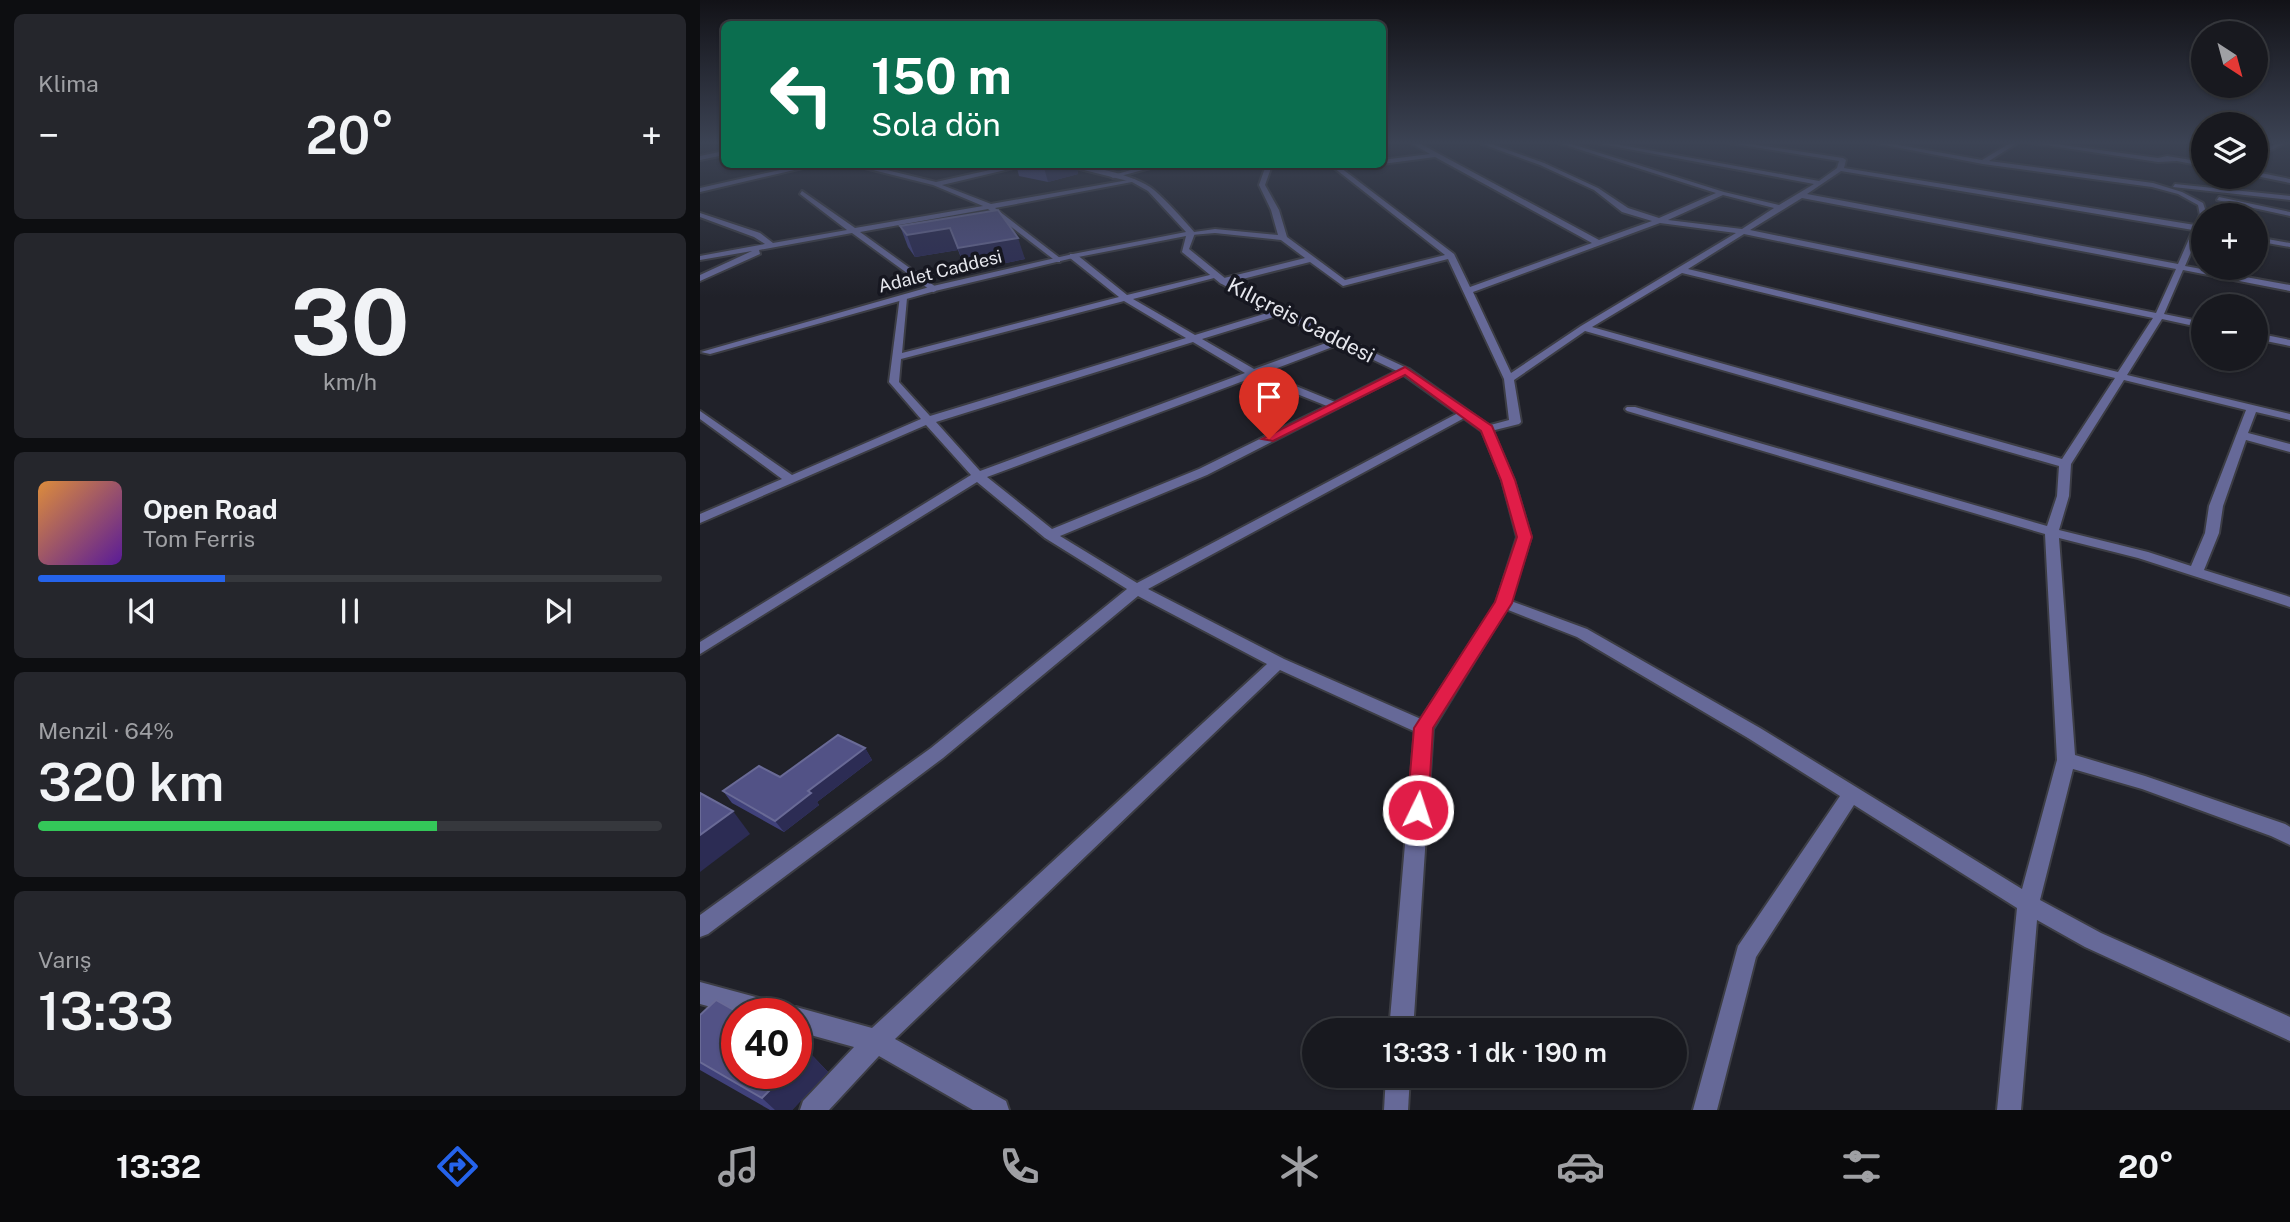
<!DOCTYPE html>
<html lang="tr">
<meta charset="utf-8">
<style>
body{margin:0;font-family:"Public Sans",sans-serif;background:#25262c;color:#f1f3f6;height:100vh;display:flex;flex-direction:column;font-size:26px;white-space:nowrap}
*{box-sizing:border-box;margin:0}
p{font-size:23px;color:#9fa0a4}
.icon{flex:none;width:38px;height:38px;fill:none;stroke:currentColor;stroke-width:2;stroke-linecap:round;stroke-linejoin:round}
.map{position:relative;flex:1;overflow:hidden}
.side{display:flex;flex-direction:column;gap:14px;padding:14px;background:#0d0e11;width:700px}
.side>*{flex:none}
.banner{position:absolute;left:21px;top:21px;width:665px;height:147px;border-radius:10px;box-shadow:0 2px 5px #0004,0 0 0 2px #36383d;background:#0b6e4f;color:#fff;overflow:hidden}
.needle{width:46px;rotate:144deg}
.buttons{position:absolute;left:1491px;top:21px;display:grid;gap:14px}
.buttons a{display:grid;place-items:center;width:77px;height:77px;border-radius:50%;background:#18191f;box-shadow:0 2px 5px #0004,0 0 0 2px #36383d;font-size:35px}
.speed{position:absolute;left:21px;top:998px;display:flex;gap:14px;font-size:35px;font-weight:700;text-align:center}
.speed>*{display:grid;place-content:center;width:91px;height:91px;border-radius:50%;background:#18191f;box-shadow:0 2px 5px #0004,0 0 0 2px #36383d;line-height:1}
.speed .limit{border:10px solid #d22;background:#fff;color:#111}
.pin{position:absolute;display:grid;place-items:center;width:60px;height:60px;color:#fff;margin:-72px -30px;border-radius:50% 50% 50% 0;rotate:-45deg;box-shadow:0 0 7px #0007}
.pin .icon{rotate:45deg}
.me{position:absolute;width:77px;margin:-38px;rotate:4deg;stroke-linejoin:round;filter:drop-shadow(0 0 5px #0008)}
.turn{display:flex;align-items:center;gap:24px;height:147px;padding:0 35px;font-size:32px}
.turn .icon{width:91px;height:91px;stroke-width:2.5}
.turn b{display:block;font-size:49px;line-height:60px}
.big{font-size:52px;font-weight:600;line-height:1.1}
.side .widget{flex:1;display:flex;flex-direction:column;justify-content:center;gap:10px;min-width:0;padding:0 24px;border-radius:10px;background:#25262c}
.side .dial{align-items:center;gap:0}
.dial b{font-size:91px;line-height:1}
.song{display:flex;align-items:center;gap:21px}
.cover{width:84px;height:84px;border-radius:10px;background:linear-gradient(135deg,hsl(30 70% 55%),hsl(270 70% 35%))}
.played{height:7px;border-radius:4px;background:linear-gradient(90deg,#2563eb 30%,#36383d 30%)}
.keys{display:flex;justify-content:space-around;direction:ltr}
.heat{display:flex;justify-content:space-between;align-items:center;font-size:38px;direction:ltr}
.charge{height:10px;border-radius:5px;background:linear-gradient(90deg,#34c759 64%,#36383d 0)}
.trip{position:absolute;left:602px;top:1018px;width:385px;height:70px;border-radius:35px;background:#18191f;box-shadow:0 2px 5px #0004,0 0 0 2px #36383d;font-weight:600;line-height:70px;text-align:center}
.dock{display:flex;height:112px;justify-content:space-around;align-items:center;background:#0a0a0c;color:#9fa0a4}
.dock .icon{width:49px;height:49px}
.dock .current{color:#2563eb}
.dock b{font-size:32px;color:#f1f3f6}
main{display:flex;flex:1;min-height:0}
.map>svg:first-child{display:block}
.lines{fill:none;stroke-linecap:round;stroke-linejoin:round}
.minor-casing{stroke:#3c3d44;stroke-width:4}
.tertiary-casing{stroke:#3c3d44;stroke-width:4}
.minor{fill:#666998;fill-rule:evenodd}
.tertiary{fill:#666998;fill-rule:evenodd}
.wall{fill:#40417a}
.shaded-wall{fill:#2c2c54}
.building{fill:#525286;stroke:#696a96;stroke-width:2}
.route{fill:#e11d48;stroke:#92132f;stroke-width:2}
.labels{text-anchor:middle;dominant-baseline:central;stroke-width:7;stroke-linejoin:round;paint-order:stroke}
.far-street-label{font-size:18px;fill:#e6e7ed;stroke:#161720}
.street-label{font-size:21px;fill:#e6e7ed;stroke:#161720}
</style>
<main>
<section class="side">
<div class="widget"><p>Klima</p>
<div class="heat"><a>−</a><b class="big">20°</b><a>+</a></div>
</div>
<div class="widget dial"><b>30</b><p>km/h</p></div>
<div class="widget">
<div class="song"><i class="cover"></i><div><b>Open Road</b><p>Tom Ferris</p></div></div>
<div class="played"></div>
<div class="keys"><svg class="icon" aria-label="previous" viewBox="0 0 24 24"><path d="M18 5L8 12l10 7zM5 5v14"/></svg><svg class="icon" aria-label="pause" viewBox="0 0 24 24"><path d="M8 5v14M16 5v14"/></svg><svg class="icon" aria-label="next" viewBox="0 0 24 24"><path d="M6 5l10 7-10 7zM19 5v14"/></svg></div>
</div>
<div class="widget"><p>Menzil · 64%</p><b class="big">320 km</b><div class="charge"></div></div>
<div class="widget"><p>Varış</p><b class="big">13:33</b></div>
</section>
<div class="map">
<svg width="1590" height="1110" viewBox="0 0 1590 1110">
<rect width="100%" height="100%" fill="#202129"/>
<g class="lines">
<defs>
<g id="minor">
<path d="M709 142H717L899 240 952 221 922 212 894 190 840 165 777 142H786L844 163 898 188 928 208 959 218 1016 193 856 142H865L1024 192 1079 205 1114 184 891 142H904L1119 181 1137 168 1139 161 1023 142H1038L1143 158 1146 160 1144 168 1495 225 1500 215 1498 205 1478 194 1452 187 1283 164 1169 142H1182L1282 160 1312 142H1319L1289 161 1453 183 1482 192 1503 203 1507 215H1503V231H1500L1485 266 1590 285V291L1483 270 1464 314 1503 322V328L1462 319 1427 375 1590 414V420L1556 412 1548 433 1590 444V452L1546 440 1523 506 1519 533 1504 570 1590 597V607L1438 558 1359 538 1375 755 1445 776 1585 824 1590 827V845L1571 836 1442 789 1373 769 1340 900 1401 933 1590 1017V1041L1385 947 1337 920 1321 1110H1297L1317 908 1154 805 1056 957 1017 1110H993L1038 946 1140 796 1048 738 877 637 798 606 796 603 803 598 808 600 887 629 1060 728 1322 889 1357 760 1345 534 927 411 925 409 927 407H935L1347 526 1357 496 1359 466 885 331 814 380 821 422 819 424 787 432 783 431V427L809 420 804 379 748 259 643 286 610 262 523 284 520 283V279L605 258 581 240 515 233 491 235 487 233 515 229 578 235 571 210 559 185 565 168 562 164H569L571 168 565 185 579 210 587 237 645 280 745 255 629 164H661L641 168 754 254 770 287 892 243 735 157 682 164V160L730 154ZM1141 171 1493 230 1478 264 1107 194ZM1023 195 1074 208 1042 229 968 220ZM1102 198 1476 269 1456 313 1050 230ZM960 223 1036 233 881 326 811 373 773 292ZM1044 234 1453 318 1418 372 988 269ZM982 273 1415 378 1362 459 892 327ZM1424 380 1546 410 1509 506 1505 533 1491 566 1448 552 1359 530 1369 496 1371 464Z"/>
<polygon points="1325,142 1341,142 1458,158 1467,156 1503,162 1503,166 1477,161 1458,162"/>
<polygon points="1580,142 1588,142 1556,157 1556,153"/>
<polygon points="24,151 24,155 0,160 0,156"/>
<polygon points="106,164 120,164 0,192 0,188"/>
<polygon points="149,164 162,164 236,182 317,164 331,164 242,185 291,204 434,179 437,181 295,208 360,258 360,262 357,262 288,209 160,232 236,287 236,291 233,292 152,233 59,250 60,254 0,281 0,275 52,251 0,260 0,256 65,244 54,237 0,217 0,213 60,233 73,243 147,230 100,194 102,191 155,228 283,206 233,185"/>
<polygon points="452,164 465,164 413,178 410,176"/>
<polygon points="1556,172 1590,179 1590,183 1556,176"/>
<polygon points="1475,184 1590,196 1590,200 1473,187"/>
<polygon points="1519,197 1590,212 1590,216 1517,200"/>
<polygon points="1556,237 1590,243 1590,247 1556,241"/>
<path d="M370 254H376L427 295 518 273V277L433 299 495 335 577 310H583V314L502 339 554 369 637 339H643V343L564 373 635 402 701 369 705 368 710 371 507 475 360 536 437 583 760 412H768V416L448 589 584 659 730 723 733 728 730 733 724 735 718 733 580 670 195 1039 306 1101 309 1110H273L179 1056 129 1110H100L103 1101 154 1047 96 1031V1013H87L88 1011 96 1007 172 1028 567 664 438 596 243 758 8 934 0 937V915L231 748 427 589 345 538 277 482 0 654V642L271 475 226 425 0 523V514L82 479 0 419V411L92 475 221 419 189 382 200 296 207 298 202 353 419 297 370 258ZM424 301 486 338 230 416 199 382 201 359ZM493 342 545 373 280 471 236 422ZM554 377 627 406 499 469 352 529 287 477Z"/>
<polygon points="1556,333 1590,340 1590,346 1556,339"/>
<polygon points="0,982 74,1002 82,1005 86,1013 37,1014 0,1004"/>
</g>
<g id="tertiary">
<path d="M360 164C384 164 435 174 454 190 468 202 482 218 495 233L489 249 526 279 583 310 709 369 791 427 814 480 831 537 810 603 733 729 713 1031H689L715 728 796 603 817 537 802 480 782 431 701 373 577 314 520 283 482 252 486 236 373 258 235 291 10 354 1 352 233 286 373 254 486 232 448 191 432 182Z"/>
<polygon points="686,1076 710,1076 708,1110 684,1110"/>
</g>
</defs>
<use href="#minor" class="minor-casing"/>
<use href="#tertiary" class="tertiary-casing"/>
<use href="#minor" class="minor"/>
<use href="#tertiary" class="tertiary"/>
</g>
<g class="wall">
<polygon points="316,164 376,164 378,174 348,182 319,176"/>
<polygon points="298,210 325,259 266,271 258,250 215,257 208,247 200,226"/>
<polygon points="165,748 172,760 117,802 119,805 84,832 32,803 23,791 80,777"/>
<polygon points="0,1015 108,1051 128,1072 92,1110 70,1110 0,1070"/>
</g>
<g class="shaded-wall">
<polygon points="343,164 376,164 378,174 348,182"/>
<polygon points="250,228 258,250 215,257 207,235"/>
<polygon points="318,238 325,259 266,271 258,248"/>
<polygon points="165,748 172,760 117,802 119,805 84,832 75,821 108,791"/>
<polygon points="33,811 50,834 0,872 0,835"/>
<polygon points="108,1051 128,1072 92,1110 75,1110 62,1098 87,1073 96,1073 96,1063"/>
</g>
<g class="building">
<polygon points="298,210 318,238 258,248 250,228 207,235 200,226"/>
<polygon points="138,735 165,748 108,791 111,793 75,821 23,791 59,766 80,777"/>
<polygon points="0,793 33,811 0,835"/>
<polygon points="16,1000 39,1013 37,1013 37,1073 87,1073 62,1098 0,1062 0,1015"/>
<polygon points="96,1044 108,1051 96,1063"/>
</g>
<linearGradient id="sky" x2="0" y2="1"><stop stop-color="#121217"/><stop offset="0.48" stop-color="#3c4354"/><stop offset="1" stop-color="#3c4354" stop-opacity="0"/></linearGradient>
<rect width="1590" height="297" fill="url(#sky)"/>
<polygon class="route" points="705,367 792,426 815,480 832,537 812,603 733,728 728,810 725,817 718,819 710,817 707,810 714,728 795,602 817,537 801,480 781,431 705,375 573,441 562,439"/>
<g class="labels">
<g class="far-street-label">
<text transform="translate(240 271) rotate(-14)">Adalet Caddesi</text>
</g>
<g class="street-label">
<text transform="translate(601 320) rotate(27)">Kılıçreis Caddesi</text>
</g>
</g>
</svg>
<div class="buttons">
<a><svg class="needle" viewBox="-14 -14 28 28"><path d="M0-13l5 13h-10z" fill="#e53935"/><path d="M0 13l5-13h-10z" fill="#9fa0a4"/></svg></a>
<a><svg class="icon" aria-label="layers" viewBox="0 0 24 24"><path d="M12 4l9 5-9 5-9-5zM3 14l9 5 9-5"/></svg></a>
<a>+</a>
<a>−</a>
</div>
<div class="speed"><div class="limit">40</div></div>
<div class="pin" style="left:569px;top:439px;background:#d93025"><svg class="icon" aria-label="arrive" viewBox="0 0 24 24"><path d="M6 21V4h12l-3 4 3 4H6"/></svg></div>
<svg class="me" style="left:718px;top:810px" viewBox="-20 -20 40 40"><circle r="17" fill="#e11d48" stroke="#fff" stroke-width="3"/><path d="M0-11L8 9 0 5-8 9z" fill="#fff"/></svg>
<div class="trip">13:33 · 1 dk · 190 m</div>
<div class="banner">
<div class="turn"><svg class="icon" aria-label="left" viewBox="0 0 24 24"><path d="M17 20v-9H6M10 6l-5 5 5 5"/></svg><div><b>150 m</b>Sola dön</div></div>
</div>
</div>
</main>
<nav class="dock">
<b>13:32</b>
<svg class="icon current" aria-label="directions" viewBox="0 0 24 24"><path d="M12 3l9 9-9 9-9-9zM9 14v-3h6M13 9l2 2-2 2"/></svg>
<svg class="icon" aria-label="music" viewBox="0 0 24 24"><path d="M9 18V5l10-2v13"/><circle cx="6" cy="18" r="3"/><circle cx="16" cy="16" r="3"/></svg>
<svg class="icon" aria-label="phone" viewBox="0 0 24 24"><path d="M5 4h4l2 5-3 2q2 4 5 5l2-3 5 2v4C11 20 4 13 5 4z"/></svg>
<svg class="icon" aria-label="climate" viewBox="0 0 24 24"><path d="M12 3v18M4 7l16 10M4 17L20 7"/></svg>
<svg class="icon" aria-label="car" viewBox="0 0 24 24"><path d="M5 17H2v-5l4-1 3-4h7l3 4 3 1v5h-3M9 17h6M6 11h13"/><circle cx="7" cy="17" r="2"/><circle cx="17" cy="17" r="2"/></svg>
<svg class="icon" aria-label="filters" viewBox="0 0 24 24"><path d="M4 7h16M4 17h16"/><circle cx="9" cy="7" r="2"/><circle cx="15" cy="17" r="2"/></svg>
<b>20°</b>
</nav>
